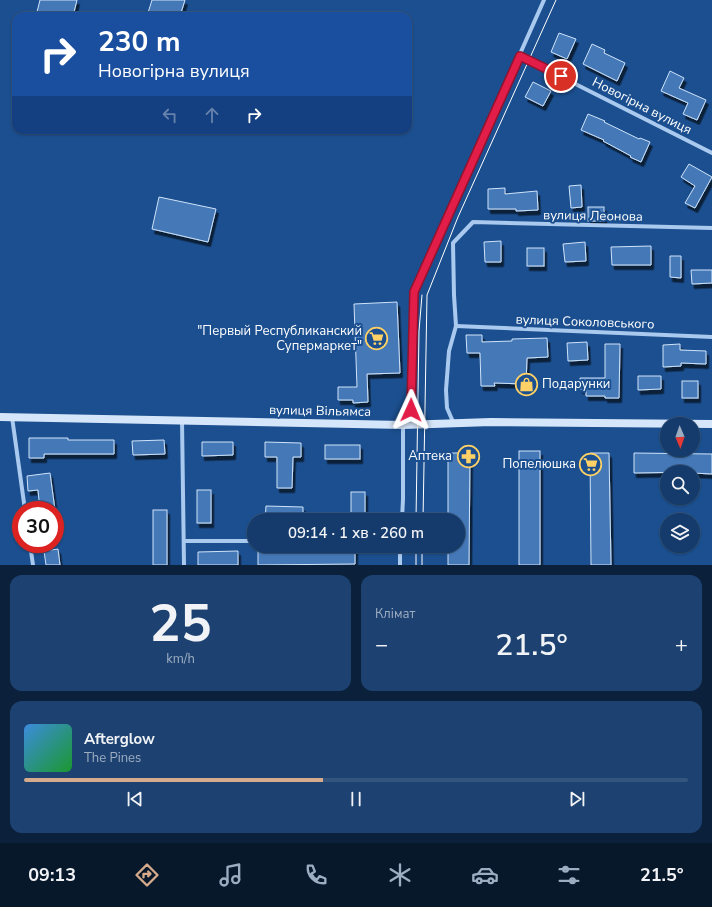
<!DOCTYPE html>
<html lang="uk">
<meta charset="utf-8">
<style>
body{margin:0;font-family:"Nunito Sans",sans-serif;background:#1d4271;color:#f1f3f6;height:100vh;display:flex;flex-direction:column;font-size:15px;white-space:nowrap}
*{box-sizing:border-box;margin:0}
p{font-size:13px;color:#9dadc1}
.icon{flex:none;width:22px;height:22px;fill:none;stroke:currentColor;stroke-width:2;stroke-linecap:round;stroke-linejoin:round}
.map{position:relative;height:565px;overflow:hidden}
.side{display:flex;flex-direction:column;gap:10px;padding:10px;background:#0b203b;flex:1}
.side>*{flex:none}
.guide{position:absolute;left:12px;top:12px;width:400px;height:122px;border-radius:12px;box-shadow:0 1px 3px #0004,0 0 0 1px #33557e;background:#1a4fa0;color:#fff;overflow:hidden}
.needle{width:26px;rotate:178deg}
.buttons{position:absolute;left:660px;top:417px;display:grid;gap:8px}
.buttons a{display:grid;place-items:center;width:40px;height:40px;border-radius:50%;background:#143b6b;box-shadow:0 1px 3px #0004,0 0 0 1px #33557e;font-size:20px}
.speed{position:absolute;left:12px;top:501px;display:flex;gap:8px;font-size:20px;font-weight:700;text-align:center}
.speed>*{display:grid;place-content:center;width:52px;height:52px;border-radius:50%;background:#143b6b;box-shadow:0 1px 3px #0004,0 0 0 1px #33557e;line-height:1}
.speed .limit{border:6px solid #d22;background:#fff;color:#111}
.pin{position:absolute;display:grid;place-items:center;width:34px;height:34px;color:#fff;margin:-17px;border:2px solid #fff;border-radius:50%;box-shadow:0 1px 4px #0007}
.me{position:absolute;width:44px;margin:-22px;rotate:1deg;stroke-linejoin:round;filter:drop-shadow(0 0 3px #0008)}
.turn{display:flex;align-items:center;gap:14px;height:84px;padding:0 20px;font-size:18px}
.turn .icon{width:52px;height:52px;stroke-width:2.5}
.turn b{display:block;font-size:28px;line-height:34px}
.lanes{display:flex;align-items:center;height:38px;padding:0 20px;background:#0003;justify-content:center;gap:20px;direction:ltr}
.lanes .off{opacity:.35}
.big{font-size:30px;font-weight:600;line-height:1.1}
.side .card{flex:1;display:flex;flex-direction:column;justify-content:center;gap:6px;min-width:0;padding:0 14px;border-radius:12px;background:#1d4271}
.side .dial{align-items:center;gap:0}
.dial b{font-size:52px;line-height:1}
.song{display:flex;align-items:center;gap:12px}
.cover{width:48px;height:48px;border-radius:6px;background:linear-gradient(135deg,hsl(210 70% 55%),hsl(130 70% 35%))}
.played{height:4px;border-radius:2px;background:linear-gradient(90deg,#d6ab8b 45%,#33557e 45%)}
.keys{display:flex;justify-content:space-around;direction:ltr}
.heat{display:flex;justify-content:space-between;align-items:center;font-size:22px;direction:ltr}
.side .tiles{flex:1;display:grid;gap:10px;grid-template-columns:1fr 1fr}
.card:last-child{grid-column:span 2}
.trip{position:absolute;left:247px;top:513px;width:218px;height:40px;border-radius:20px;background:#143b6b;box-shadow:0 1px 3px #0004,0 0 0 1px #33557e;font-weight:600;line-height:40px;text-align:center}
.dock{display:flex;height:64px;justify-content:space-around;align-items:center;background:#08182b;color:#9dadc1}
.dock .icon{width:28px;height:28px}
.dock .active{color:#d6ab8b}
.dock b{font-size:18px;color:#f1f3f6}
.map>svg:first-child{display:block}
.building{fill:#4478b7;stroke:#cfe3fa;filter:url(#shadow)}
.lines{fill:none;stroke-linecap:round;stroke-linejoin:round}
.street{stroke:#a9c9ee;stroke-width:4}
.secondary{stroke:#d6e6fa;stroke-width:8}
.tram{stroke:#fff;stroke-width:1}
.route-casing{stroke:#92132f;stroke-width:10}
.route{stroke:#e11d48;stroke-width:7}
.labels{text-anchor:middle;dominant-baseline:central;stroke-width:4;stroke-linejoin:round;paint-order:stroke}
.street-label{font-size:13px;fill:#fff;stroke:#1b4f8f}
.poi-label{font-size:13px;fill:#fff;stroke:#1b4f8f;text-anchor:end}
</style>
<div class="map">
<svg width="712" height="565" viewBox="0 0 712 565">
<defs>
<filter id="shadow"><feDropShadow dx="2.5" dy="4.5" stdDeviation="0" flood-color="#0009"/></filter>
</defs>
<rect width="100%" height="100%" fill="#1b4f8f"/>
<g class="building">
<polygon points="40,0 77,0 73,16 36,16"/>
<polygon points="152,0 185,0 180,16 147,16"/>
<polygon points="559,33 576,39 567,59 551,52"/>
<polygon points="592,44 605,50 604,53 625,63 617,81 583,64"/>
<polygon points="670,71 684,78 679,88 706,100 697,120 683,114 688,103 661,91"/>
<polygon points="533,82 551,91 543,106 525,97"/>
<polygon points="588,114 605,121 604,122 639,139 640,138 650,142 641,162 630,157 631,156 603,141 604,140 581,130"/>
<polygon points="689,164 712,177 695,208 685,203 695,186 681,177"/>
<polygon points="581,185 582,207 571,208 569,186"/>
<polygon points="505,188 505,194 537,191 538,210 516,211 516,209 488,209 488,189"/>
<polygon points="159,197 216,209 208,242 152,229"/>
<rect x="588" y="207" width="16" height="14"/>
<polygon points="501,241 501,262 485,262 484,242"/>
<polygon points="585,242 586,261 565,262 563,244"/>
<polygon points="651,246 651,265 612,265 611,247"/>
<rect x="527" y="248" width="17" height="18"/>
<polygon points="670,256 681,256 681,278 670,277"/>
<polygon points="691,270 712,270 712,283 692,284"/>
<polygon points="397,302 400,373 367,374 368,402 353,403 353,400 338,400 338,387 357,387 354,304"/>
<polygon points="466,335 482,335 482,342 512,341 512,339 547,338 548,357 527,358 526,384 494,383 495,386 481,386 480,353 467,353"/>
<polygon points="587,342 588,360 568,361 567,343"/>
<polygon points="605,344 620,344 619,398 605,398 605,396 586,396 586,389 580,389 580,378 605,378"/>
<polygon points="680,344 680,350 706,351 706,364 681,363 681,366 663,367 663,345"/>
<polygon points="638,376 661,376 661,389 638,390"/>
<rect x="682" y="381" width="16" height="17"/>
<polygon points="29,438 68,438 68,440 114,440 114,454 44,454 44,458 29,458"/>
<polygon points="164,440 165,454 133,455 132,441"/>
<polygon points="202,442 233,442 233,455 202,456"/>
<polygon points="265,442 301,443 301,457 293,457 292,488 277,488 277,457 265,457"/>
<rect x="325" y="445" width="35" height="14"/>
<rect x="519" y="451" width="21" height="114"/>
<polygon points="448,453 470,453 469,565 448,565 448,546 458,546 458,520 448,520"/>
<polygon points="590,453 609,453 611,565 591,565"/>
<polygon points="634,453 712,454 712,474 693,473 693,472 634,473"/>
<polygon points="50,473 55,510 40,510 38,490 28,491 27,476"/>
<rect x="197" y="490" width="14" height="33"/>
<rect x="351" y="492" width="14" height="28"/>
<polygon points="266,506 303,507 303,520 265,520"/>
<rect x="153" y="510" width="14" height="55"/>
<polygon points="58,549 60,565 46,565 44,551"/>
<polygon points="313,549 355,549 355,564 258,565 258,551 313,551"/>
<polygon points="238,551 238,565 198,565 198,552"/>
</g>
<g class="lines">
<g class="street">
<polyline points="520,56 712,153"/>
<polyline points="456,326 712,337"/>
<polyline points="12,417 25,510"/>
<polyline points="182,420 184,565"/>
<polyline points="454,424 447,408 446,390 449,351 456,326 454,295 453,243 473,222 712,228"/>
<polyline points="411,425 414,292 544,0"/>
<polyline points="402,520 403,499 403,425"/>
<polyline points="185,541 254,541"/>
<polyline points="30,544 33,565"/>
<polyline points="400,546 400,565"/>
</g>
<polyline class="secondary" points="0,417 403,425 491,422 712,424"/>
<g class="tram">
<polyline points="416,520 419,331 422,295"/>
<polyline points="423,520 427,295 458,217 556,0"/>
<polyline points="416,565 416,546"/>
<polyline points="422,565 422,546"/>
</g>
</g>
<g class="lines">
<defs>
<polyline id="route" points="411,410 414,292 520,56 561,76"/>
</defs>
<use href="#route" class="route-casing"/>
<use href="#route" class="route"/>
</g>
<defs>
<symbol id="supermarket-ring" viewBox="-11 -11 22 22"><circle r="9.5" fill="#1b4f8f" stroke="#ffd166" stroke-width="1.5"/><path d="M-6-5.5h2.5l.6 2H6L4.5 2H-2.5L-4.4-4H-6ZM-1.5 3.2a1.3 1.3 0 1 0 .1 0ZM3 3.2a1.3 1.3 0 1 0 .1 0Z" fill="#ffd166"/></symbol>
<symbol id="shop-ring" viewBox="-11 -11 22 22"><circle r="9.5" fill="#1b4f8f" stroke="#ffd166" stroke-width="1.5"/><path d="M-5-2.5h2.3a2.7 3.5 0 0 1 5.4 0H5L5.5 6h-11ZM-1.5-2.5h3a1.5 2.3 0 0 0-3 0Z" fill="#ffd166"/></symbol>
<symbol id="pharmacy-ring" viewBox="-11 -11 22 22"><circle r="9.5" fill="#1b4f8f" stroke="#ffd166" stroke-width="1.5"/><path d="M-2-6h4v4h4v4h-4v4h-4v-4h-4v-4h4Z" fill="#ffd166"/></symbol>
</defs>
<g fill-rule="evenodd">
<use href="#supermarket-ring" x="364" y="326" width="25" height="25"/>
<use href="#shop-ring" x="514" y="372" width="25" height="25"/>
<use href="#pharmacy-ring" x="456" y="444" width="25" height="25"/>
<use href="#supermarket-ring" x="578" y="452" width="25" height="25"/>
</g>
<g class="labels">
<g class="street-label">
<text transform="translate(642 106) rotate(27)">Новогірна вулиця</text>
<text transform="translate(593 216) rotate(1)">вулиця Леонова</text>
<text transform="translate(585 322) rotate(2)">вулиця Соколовського</text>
<text transform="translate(320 411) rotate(1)">вулиця Вільямса</text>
</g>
<g class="poi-label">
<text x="362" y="331">"Первый Республиканский<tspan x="362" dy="15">Супермаркет"</tspan></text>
<text x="542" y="384" text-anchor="start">Подарунки</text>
<text x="452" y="456">Аптека</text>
<text x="576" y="464">Попелюшка</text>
</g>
</g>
</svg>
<div class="buttons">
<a><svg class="needle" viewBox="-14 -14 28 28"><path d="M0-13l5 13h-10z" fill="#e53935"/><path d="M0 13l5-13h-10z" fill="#9dadc1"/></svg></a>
<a><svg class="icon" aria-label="search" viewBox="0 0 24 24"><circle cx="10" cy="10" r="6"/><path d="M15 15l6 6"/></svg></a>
<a><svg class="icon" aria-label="layers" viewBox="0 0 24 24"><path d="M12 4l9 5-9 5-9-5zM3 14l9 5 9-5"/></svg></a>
</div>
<div class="speed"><div class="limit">30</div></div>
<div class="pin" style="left:561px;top:76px;background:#d93025"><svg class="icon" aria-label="arrive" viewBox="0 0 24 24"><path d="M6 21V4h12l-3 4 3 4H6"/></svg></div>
<svg class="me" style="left:411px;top:410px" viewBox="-20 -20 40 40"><path d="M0-17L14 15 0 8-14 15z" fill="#e11d48" stroke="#fff" stroke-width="4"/></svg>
<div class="trip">09:14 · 1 хв · 260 m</div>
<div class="guide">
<div class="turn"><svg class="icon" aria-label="right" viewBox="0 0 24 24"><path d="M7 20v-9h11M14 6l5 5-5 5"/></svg><div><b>230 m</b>Новогірна вулиця</div></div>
<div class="lanes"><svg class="icon off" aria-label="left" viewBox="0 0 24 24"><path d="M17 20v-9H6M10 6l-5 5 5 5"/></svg><svg class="icon off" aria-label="ahead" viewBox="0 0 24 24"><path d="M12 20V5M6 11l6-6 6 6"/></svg><svg class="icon" aria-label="right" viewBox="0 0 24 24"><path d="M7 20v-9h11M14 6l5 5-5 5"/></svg></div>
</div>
</div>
<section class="side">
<div class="tiles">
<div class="card dial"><b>25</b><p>km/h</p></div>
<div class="card"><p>Клімат</p>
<div class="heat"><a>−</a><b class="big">21.5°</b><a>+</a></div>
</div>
<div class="card">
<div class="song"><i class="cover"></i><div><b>Afterglow</b><p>The Pines</p></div></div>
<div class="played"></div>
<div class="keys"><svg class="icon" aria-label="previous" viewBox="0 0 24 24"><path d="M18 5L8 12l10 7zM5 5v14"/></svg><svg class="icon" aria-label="pause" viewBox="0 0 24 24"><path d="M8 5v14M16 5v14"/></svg><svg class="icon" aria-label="next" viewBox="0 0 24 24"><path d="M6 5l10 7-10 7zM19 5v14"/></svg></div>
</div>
</div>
</section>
<nav class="dock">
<b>09:13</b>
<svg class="icon active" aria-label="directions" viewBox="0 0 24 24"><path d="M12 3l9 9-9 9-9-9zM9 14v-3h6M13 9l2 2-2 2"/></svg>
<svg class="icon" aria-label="music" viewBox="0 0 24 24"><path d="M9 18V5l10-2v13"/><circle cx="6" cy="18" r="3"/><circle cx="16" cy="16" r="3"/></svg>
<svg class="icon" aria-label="phone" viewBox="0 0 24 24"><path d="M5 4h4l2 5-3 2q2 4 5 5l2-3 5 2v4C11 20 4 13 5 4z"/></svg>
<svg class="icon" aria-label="climate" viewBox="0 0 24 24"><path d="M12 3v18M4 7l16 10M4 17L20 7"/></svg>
<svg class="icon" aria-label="car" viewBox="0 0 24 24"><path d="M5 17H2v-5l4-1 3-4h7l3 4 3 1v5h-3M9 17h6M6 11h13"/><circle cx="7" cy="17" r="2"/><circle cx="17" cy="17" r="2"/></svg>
<svg class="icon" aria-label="filters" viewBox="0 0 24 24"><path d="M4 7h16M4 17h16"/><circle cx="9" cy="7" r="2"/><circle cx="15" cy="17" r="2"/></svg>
<b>21.5°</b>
</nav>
